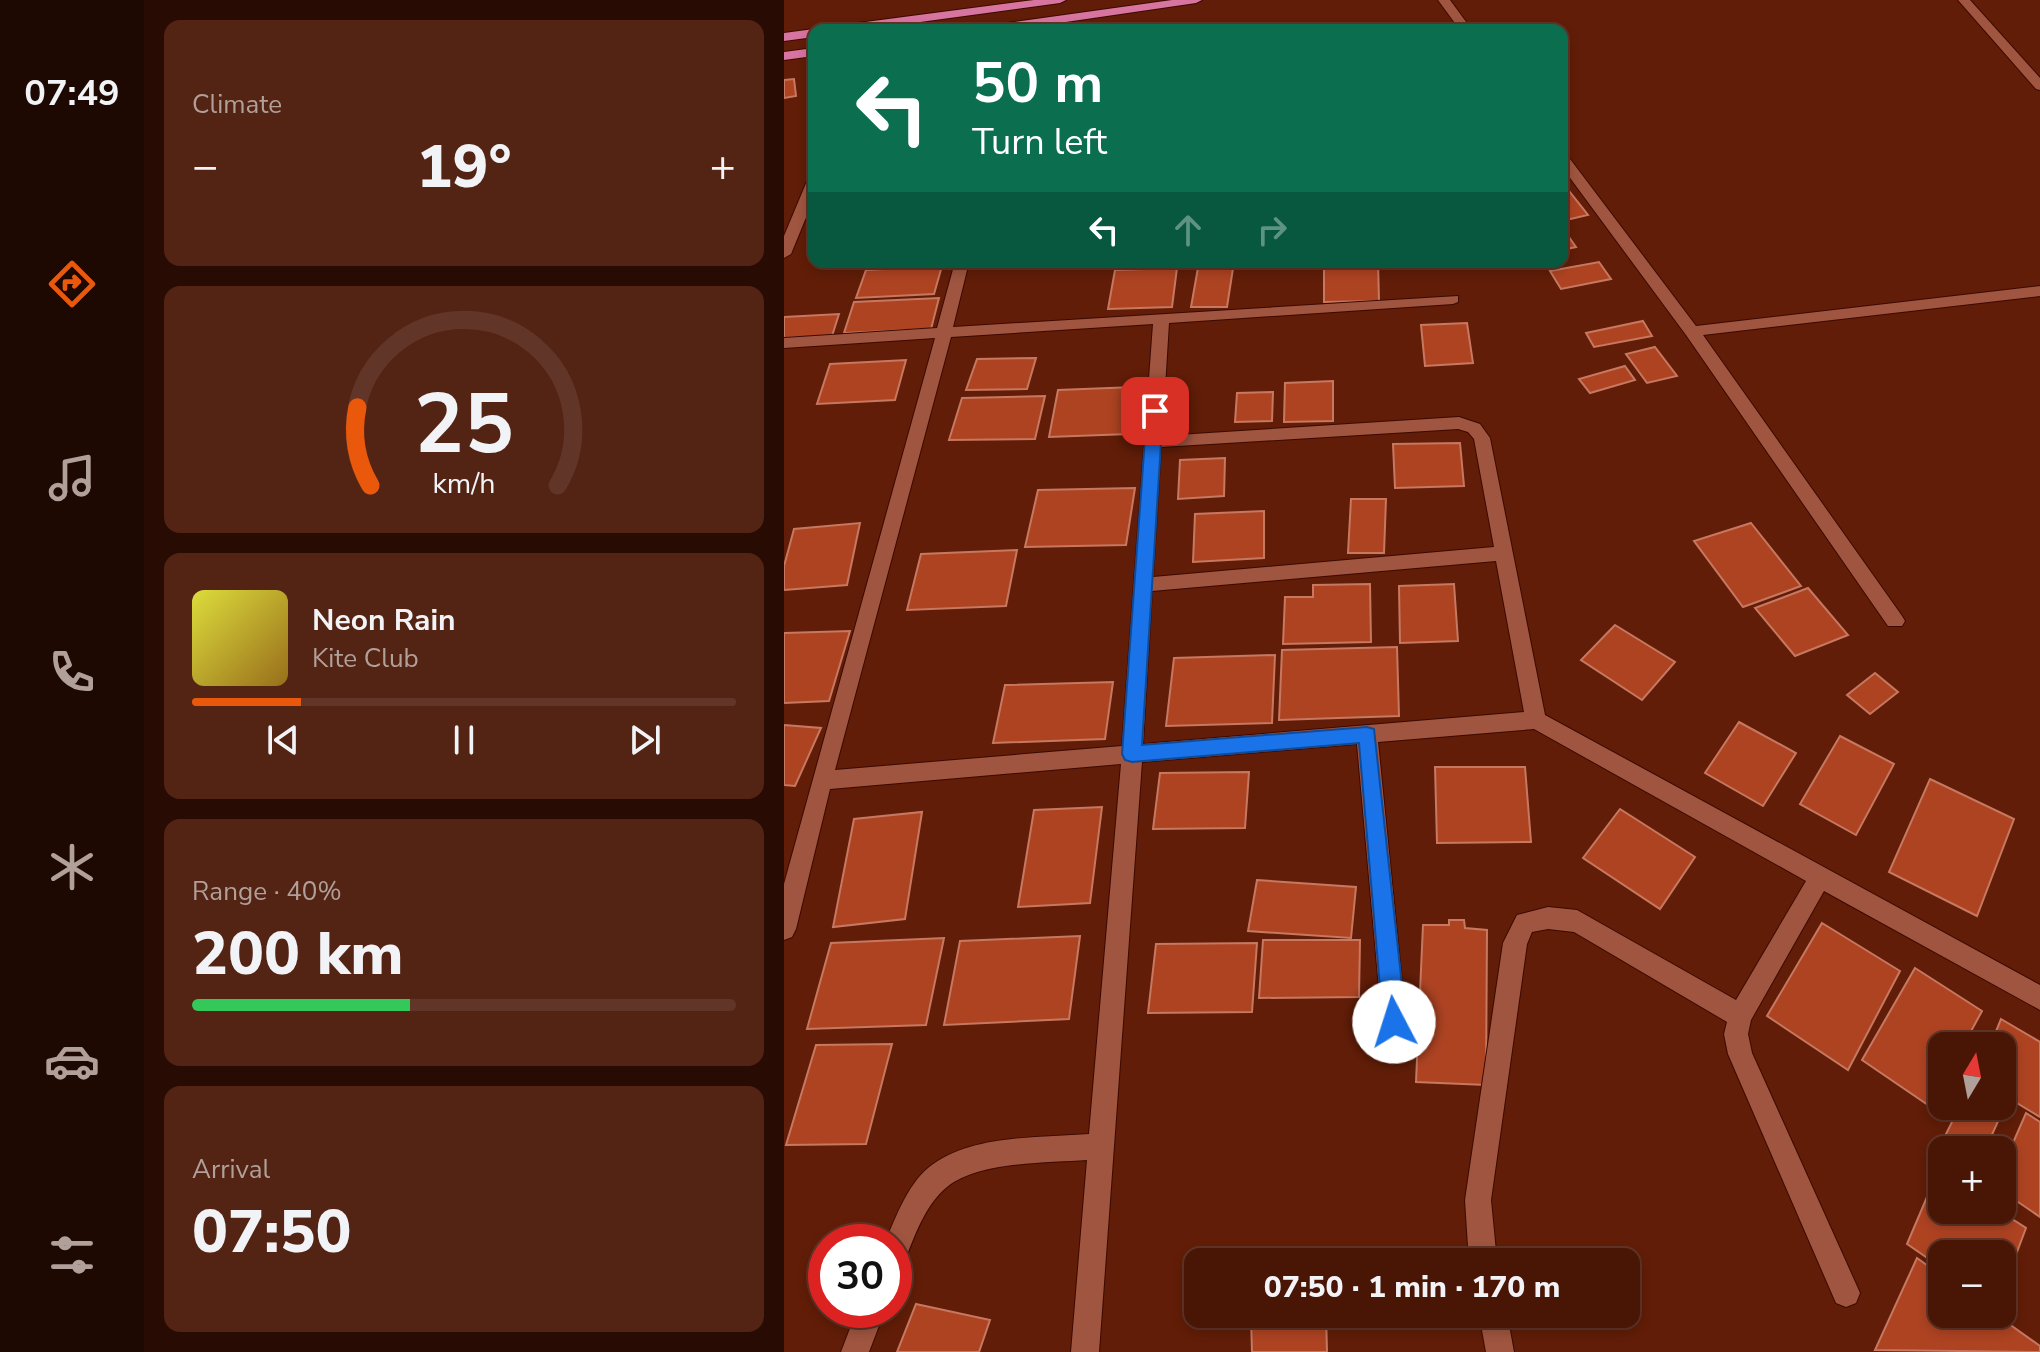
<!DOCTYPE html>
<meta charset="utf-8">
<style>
body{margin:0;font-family:"Nunito Sans",sans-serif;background:#532313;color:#f1f3f6;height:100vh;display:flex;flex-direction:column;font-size:30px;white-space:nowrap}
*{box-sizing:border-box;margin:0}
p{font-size:26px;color:#b19f9a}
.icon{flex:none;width:44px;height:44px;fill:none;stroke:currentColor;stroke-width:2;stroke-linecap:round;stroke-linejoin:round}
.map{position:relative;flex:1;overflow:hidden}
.details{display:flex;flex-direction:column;gap:20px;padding:20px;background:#280c03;width:640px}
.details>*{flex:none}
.guide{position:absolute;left:24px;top:24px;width:760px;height:244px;border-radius:16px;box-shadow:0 4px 12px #0003,0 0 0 2px #613527;background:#0b6e4f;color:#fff;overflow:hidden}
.needle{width:52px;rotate:10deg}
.tools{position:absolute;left:1144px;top:1032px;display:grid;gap:16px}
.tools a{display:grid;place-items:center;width:88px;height:88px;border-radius:16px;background:#491605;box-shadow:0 4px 12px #0003,0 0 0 2px #613527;font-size:40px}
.speed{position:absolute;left:24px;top:1224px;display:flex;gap:16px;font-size:40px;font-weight:700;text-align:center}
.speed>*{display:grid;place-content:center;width:104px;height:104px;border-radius:50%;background:#491605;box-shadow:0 4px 12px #0003,0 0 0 2px #613527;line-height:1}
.speed .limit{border:12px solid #d22;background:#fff;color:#111}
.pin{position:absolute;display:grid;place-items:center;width:68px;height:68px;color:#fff;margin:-34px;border-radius:16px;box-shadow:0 4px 12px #0006}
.me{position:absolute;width:88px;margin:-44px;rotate:355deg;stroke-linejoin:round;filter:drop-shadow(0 0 6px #0008)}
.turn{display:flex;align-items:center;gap:28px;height:168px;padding:0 32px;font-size:36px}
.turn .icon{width:104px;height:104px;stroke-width:2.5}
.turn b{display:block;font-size:56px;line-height:68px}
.lanes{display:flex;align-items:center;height:76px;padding:0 32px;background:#0003;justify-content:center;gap:40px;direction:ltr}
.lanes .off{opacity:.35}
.big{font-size:60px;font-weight:800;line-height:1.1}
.details .tile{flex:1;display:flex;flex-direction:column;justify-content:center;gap:12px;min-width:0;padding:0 28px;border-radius:16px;background:#532313}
.details .dial{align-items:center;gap:0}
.dial svg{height:208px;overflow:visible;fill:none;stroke:#613527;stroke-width:7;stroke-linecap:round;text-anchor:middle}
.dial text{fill:#f1f3f6;stroke:none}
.song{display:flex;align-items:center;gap:24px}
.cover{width:96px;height:96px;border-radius:12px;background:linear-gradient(135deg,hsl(60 70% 55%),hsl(40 70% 35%))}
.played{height:8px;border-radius:4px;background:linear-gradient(90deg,#ea580c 20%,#613527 20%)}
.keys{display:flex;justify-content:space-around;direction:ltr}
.heat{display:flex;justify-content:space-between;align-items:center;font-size:44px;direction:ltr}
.charge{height:12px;border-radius:6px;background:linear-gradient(90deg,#34c759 40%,#613527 0)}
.trip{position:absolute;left:400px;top:1248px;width:456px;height:80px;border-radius:16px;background:#491605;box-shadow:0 4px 12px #0003,0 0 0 2px #613527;font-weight:800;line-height:80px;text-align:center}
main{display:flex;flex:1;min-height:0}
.tab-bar{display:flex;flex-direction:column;width:144px;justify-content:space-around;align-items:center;background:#1d0902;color:#b19f9a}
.tab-bar .icon{width:56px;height:56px}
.tab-bar .current{color:#ea580c}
.tab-bar b{font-size:36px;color:#f1f3f6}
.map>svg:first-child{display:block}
.building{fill:#ae4322;stroke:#c67861;stroke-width:2}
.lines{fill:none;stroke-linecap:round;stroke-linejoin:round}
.minor-casing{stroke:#3d0900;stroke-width:2}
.major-casing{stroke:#3d0900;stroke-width:2}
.minor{fill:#9f5540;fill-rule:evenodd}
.major{fill:#d774a0;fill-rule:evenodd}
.route{fill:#1a73e8;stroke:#114b97;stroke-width:2}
</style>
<main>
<nav class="tab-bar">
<b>07:49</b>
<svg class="icon current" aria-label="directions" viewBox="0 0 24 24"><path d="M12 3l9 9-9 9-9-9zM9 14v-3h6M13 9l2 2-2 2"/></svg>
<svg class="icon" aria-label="music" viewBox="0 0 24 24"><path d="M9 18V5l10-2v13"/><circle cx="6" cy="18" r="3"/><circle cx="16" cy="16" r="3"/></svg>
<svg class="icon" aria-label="phone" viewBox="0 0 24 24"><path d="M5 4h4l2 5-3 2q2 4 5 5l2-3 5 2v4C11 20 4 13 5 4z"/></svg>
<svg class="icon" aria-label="climate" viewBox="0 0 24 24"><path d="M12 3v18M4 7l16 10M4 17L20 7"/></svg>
<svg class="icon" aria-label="car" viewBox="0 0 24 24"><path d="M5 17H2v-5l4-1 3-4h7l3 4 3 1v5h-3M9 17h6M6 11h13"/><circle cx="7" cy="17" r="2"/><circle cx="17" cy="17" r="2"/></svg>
<svg class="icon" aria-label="filters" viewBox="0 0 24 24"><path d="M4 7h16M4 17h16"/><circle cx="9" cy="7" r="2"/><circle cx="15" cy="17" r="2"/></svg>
</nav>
<section class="details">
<div class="tile"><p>Climate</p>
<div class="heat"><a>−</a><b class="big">19°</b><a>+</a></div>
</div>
<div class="tile dial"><svg viewBox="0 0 100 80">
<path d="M14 69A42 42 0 1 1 86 69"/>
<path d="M14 69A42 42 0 0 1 9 39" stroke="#ea580c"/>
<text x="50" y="56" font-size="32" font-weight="700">25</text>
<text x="50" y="72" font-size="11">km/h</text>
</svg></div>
<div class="tile">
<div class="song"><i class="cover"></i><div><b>Neon Rain</b><p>Kite Club</p></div></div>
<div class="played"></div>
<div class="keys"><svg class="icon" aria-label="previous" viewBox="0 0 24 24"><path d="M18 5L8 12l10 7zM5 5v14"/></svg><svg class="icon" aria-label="pause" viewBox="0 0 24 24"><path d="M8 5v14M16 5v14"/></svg><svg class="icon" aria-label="next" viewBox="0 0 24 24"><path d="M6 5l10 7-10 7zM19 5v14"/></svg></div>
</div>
<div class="tile"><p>Range · 40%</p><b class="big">200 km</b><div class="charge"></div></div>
<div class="tile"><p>Arrival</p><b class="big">07:50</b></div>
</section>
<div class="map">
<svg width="1256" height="1352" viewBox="0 0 1256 1352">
<rect width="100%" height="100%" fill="#611d07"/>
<g class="building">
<polygon points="10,79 12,96 0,98 0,80"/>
<polygon points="778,182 804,215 778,221"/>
<polygon points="780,230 792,247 778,250"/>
<polygon points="415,262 450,262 443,307 407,307"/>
<polygon points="540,262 594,262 595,301 540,302"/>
<polygon points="815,262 827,279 777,289 766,271"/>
<polygon points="158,266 150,294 72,298 82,270"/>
<polygon points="393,268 388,307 324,309 331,270"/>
<polygon points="155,298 147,329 60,333 70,302"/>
<polygon points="55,314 48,336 0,338 0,317"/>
<polygon points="859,321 868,336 810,347 802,333"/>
<polygon points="683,323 689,363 641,366 637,325"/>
<polygon points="871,347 893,376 863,383 842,354"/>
<polygon points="252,358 243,389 182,390 193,359"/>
<polygon points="122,360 111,400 33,404 46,364"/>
<polygon points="841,366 851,380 806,393 795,379"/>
<polygon points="549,381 549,421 500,422 501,383"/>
<polygon points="350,387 345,434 265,437 274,390"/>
<polygon points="489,392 488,421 451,422 453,393"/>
<polygon points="261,396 251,439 165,440 178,398"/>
<polygon points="676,443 680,486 611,488 609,444"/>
<polygon points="441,458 440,496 394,499 396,460"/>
<polygon points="351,488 342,545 241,547 254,490"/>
<polygon points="567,499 602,499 600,553 564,553"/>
<polygon points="480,511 480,558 409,562 411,514"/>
<polygon points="76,523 63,585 0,590 0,566 10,529"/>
<polygon points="967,523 1017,586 959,607 910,541"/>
<polygon points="233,550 222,606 123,610 137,554"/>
<polygon points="586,584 587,642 499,644 501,597 529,597 529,585"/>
<polygon points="670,584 674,641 616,643 615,586"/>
<polygon points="1024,588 1064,635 1011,656 971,608"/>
<polygon points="831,625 891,662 858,700 797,660"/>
<polygon points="66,631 45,701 0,703 0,633"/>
<polygon points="613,647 615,716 495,720 498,650"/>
<polygon points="491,655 488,723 382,726 390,658"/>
<polygon points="1091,673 1114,692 1086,714 1063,695"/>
<polygon points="329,682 321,739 209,743 221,685"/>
<polygon points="955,722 1012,753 979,806 921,773"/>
<polygon points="0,725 37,728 11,786 0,785"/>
<polygon points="1056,736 1110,764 1072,835 1016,804"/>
<polygon points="651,767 741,767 747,842 653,843"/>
<polygon points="465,772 461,828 369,829 376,773"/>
<polygon points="1146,779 1230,819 1193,916 1105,872"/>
<polygon points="318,807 306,903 234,907 250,810"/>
<polygon points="836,809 911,857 876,909 799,858"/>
<polygon points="138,812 121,919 49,927 70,819"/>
<polygon points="473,880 572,887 567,938 464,931"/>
<polygon points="665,920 680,920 681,928 703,930 702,1085 632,1082 639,925 665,925"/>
<polygon points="1038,923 1116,971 1064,1070 983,1016"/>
<polygon points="296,936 285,1019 160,1025 176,941"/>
<polygon points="160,938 142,1025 23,1029 47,943"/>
<polygon points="479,940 576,940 575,997 475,998"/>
<polygon points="473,943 468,1012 364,1013 372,944"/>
<polygon points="1131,968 1198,1011 1179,1046 1158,1046 1158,1086 1147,1107 1078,1060"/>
<polygon points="1217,1019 1256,1042 1256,1117 1218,1094 1218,1046 1206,1046"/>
<polygon points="108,1044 82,1144 2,1145 32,1045"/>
<polygon points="1218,1104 1221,1106 1201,1150 1158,1150 1158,1156 1153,1152 1176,1106"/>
<polygon points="1242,1113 1256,1122 1256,1217 1218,1191 1218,1168"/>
<polygon points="1154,1171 1158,1173 1158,1210 1214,1210 1242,1228 1218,1292 1218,1254 1158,1254 1158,1268 1123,1244"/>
<polygon points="1133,1258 1158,1276 1158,1314 1211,1314 1256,1346 1256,1352 1091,1350"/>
<polygon points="132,1304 206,1320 195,1352 113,1352"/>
<polygon points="503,1314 542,1314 543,1352 468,1352 467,1318"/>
</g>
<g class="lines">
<defs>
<g id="minor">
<polygon points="654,0 666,0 688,30 676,30"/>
<polygon points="1174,0 1186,0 1256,78 1256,90 1252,89"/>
<polygon points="778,154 783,155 912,326 1256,286 1256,296 919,335 1118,616 1121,621 1118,626 1104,626 902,335 778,167"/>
<polygon points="30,177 30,198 7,254 0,258 0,236 23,181"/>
<path d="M171 262H185L169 327 674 296V302L669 304 385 323 378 436 675 417 696 424 706 438 761 715 1256 985V1010L1040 891 967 1020 964 1034 968 1053 1076 1293 1072 1303 1062 1307 1052 1303 944 1054 940 1034 943 1022 790 932 764 929 748 932 743 944 707 1200 713 1262H685L681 1200 719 943 733 915 764 907 793 910 952 1000 1022 881 750 729 594 742 622 1022 619 1031 610 1034 601 1031 598 1022 573 744 358 762 315 1352H287L303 1160C264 1163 194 1161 163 1187 141 1205 130 1237 120 1263L110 1267V1242H101C112 1217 123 1186 144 1168 186 1134 255 1138 305 1134L337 764 46 789 12 929 8 937 0 940V884L151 338 0 348V338L153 328ZM369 324 338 746 51 770 167 337ZM674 429 684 432 690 439 710 547 369 577 377 447ZM712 561 740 712 359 744 368 591Z"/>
<polygon points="73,1310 101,1310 85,1352 57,1352"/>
<polygon points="695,1314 723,1314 730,1352 702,1352"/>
</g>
<g id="major">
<polygon points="250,0 282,0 276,3 77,30 45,30 51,26"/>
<polygon points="388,0 418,0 412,3 227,30 196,30 202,26"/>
<polygon points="30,29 30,37 0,41 0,33"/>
<polygon points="30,48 30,56 0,60 0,52"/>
</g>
</defs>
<use href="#minor" class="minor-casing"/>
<use href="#major" class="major-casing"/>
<use href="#minor" class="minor"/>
<use href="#major" class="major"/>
</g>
<polygon class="route" points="371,406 379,411 358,745 583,727 590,729 622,1022 618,1030 610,1033 603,1030 599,1022 575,743 348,762 341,760 338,754 363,411"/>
</svg>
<div class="tools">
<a><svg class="needle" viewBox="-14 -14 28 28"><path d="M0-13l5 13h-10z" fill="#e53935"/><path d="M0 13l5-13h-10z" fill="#b19f9a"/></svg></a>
<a>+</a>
<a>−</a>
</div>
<div class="speed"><div class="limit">30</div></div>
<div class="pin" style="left:371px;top:411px;background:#d93025"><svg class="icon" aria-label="arrive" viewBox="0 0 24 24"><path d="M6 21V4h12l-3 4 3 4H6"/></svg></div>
<svg class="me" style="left:610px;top:1022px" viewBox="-20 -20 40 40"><circle r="19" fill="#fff"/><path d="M0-13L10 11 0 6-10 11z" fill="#1a73e8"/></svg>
<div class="trip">07:50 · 1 min · 170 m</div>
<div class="guide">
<div class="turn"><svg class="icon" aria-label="left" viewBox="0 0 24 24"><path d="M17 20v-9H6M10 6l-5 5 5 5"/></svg><div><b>50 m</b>Turn left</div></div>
<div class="lanes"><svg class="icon" aria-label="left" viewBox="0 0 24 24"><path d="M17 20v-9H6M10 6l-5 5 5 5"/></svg><svg class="icon off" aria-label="ahead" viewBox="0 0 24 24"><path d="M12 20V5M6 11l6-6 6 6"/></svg><svg class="icon off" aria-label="right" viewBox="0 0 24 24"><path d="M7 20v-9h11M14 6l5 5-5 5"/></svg></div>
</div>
</div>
</main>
